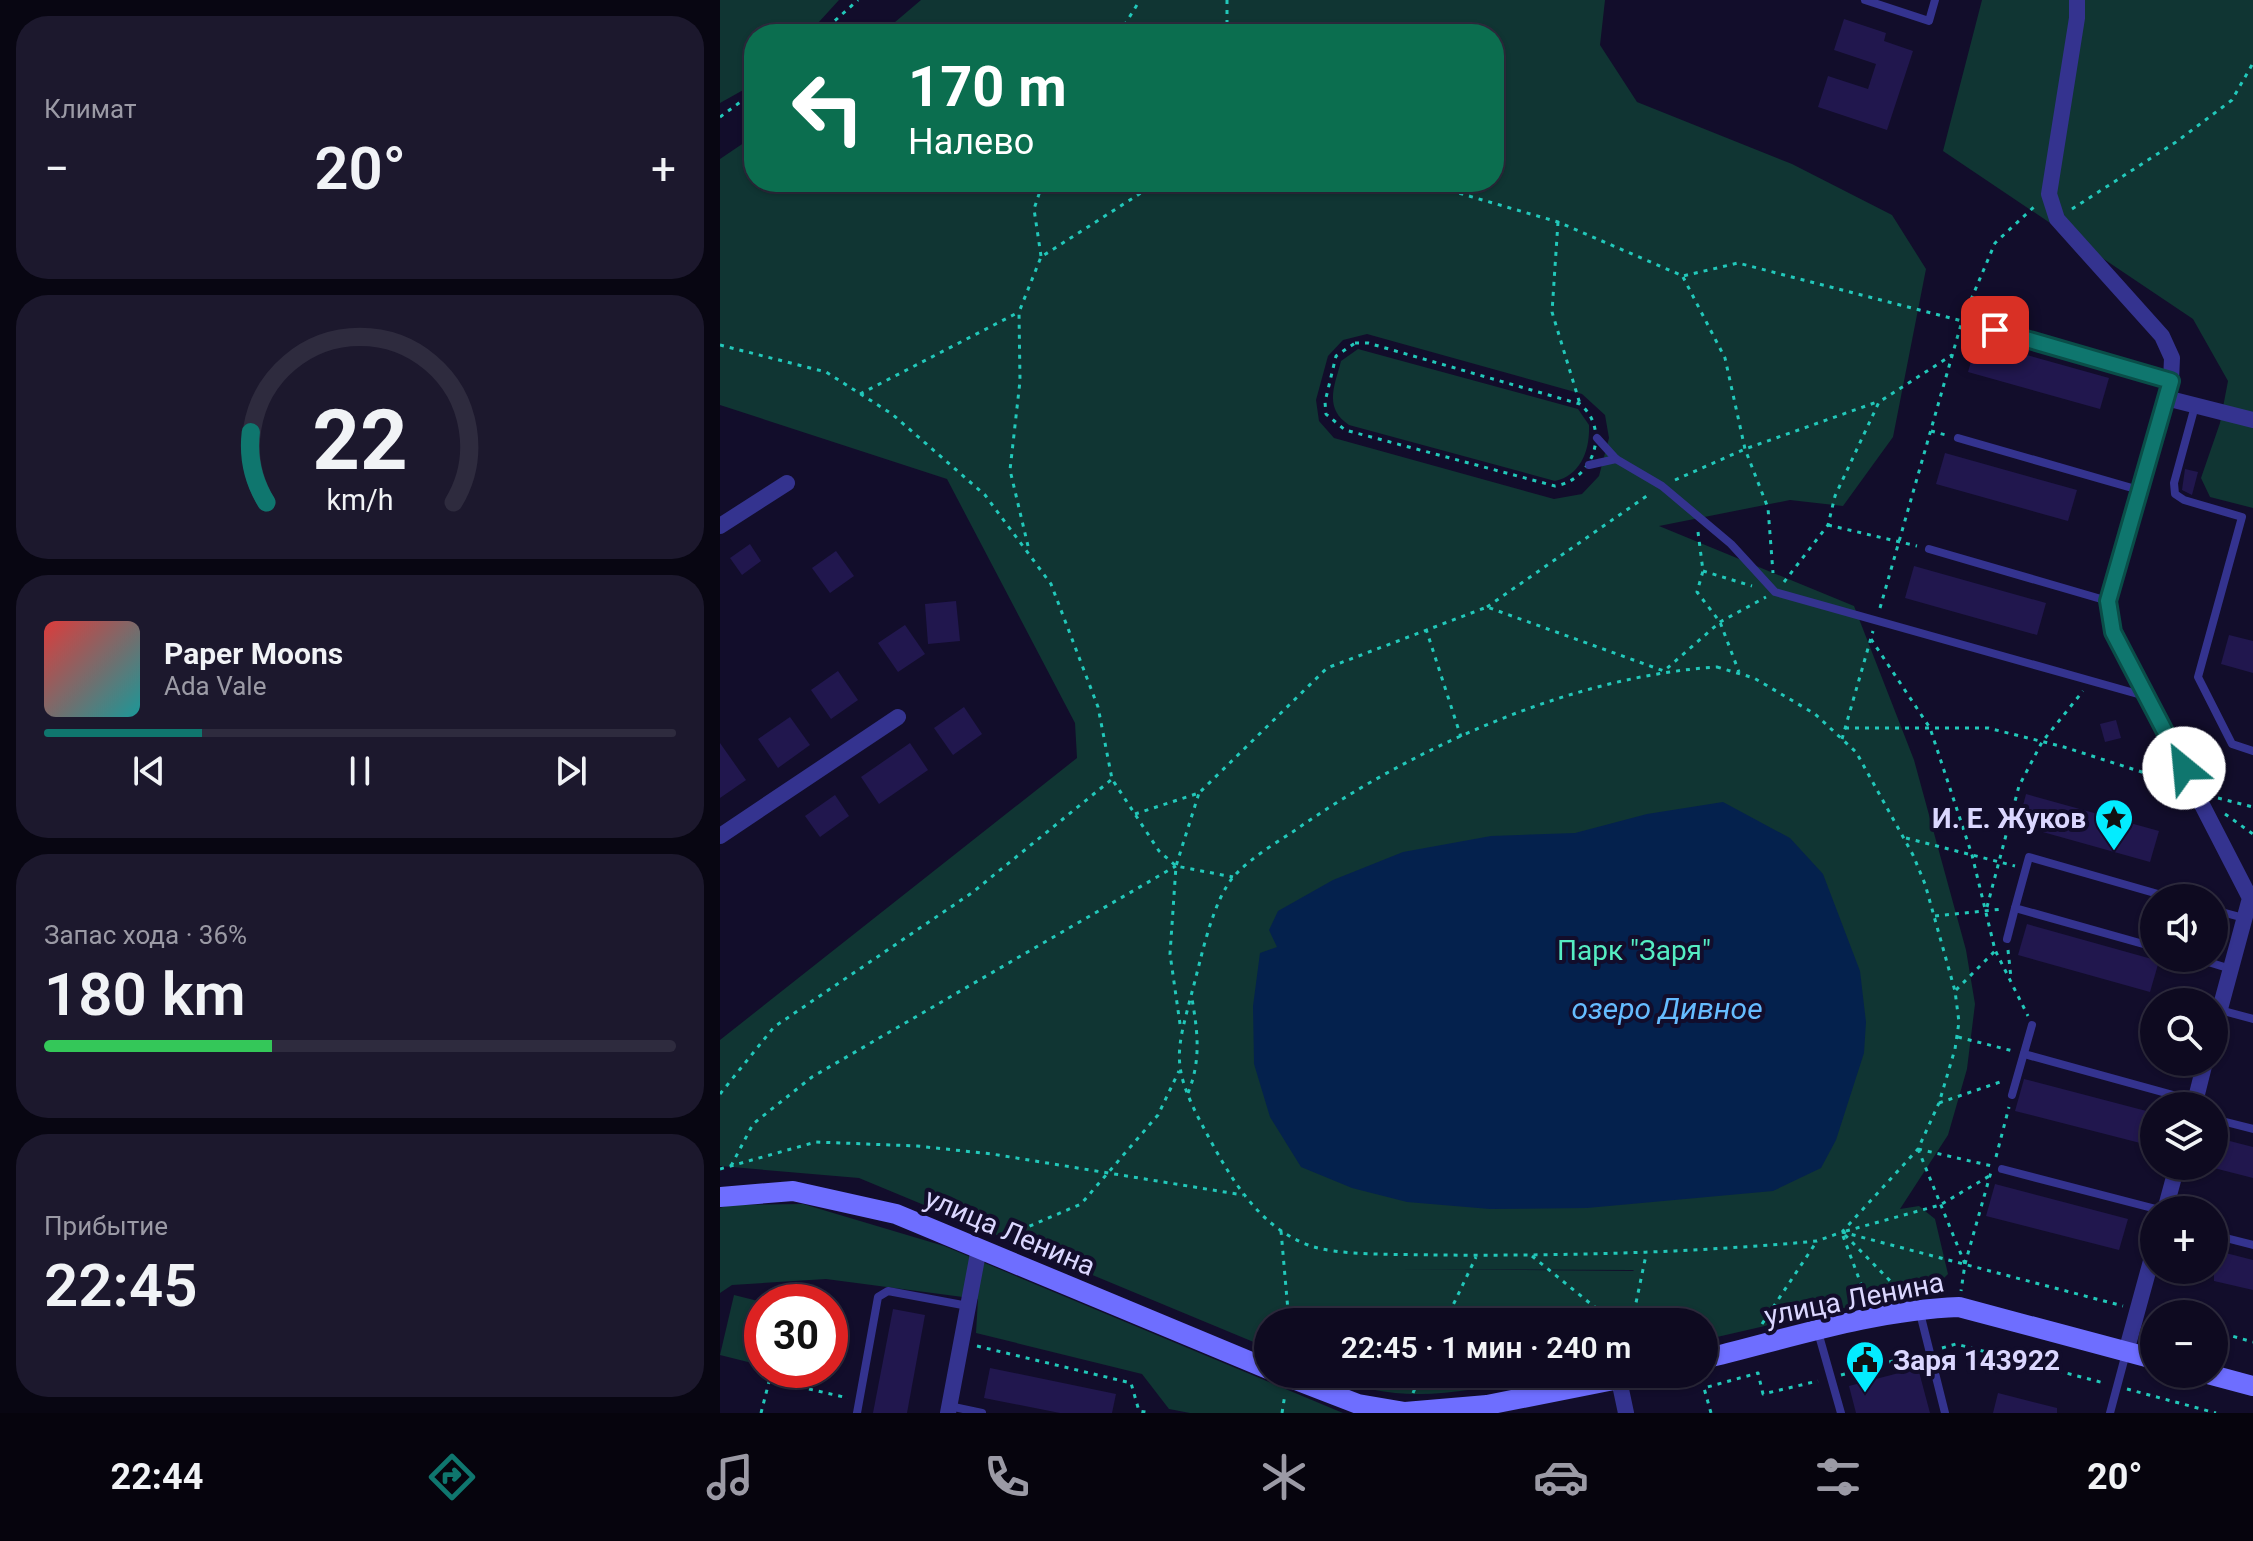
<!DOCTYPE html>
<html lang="ru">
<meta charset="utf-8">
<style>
body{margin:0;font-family:Roboto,sans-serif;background:#1c182d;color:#f1f3f6;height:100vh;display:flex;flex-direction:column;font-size:30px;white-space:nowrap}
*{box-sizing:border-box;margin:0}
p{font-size:26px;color:#9b9aa5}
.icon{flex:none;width:44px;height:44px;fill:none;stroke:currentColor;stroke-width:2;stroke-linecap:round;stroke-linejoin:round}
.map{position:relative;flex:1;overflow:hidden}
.panel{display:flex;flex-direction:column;gap:16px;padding:16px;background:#080612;width:720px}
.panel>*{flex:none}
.hud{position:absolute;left:24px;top:24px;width:760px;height:168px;border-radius:32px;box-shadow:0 2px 6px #0004,0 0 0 2px #2e2b3e;background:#0b6e4f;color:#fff;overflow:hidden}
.controls{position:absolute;left:1420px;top:884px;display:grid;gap:16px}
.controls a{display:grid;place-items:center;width:88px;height:88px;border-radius:50%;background:#0e0a20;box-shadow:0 2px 6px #0004,0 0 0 2px #2e2b3e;font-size:40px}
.speed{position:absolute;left:24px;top:1284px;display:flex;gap:16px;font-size:40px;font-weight:700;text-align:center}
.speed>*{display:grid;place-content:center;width:104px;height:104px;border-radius:50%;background:#0e0a20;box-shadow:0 2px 6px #0004,0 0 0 2px #2e2b3e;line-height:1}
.speed .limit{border:12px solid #d22;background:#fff;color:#111}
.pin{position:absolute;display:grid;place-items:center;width:68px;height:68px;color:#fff;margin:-34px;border-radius:16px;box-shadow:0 4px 12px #0006}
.me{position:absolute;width:88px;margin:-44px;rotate:332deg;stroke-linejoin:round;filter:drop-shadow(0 0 6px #0008)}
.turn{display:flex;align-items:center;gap:28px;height:168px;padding:0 32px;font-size:36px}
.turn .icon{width:104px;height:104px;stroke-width:2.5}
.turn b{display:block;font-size:56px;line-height:68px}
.big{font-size:60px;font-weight:600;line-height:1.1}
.panel .card{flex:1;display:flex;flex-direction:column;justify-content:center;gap:12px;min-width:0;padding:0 28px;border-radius:32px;background:#1c182d}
.panel .dial{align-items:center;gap:0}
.dial svg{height:208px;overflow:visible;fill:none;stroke:#2e2b3e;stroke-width:7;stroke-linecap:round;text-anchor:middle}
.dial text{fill:#f1f3f6;stroke:none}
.song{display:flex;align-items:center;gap:24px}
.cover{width:96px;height:96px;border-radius:12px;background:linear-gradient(135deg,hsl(0 70% 55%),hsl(180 70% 35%))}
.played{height:8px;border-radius:4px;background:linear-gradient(90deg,#0f766e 25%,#2e2b3e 25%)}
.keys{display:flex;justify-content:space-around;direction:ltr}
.heat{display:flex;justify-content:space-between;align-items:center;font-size:44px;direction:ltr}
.charge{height:12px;border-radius:6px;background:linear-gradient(90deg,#34c759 36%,#2e2b3e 0)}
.trip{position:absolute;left:534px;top:1308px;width:464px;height:80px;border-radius:40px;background:#0e0a20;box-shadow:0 2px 6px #0004,0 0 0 2px #2e2b3e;font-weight:600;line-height:80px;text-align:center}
.tab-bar{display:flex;height:128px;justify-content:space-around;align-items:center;background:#06040d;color:#9b9aa5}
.tab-bar .icon{width:56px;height:56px}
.tab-bar .current{color:#0f766e}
.tab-bar b{font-size:36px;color:#f1f3f6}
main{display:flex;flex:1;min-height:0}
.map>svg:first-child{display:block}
.green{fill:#103533;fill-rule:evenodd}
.water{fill:#04214d}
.building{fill:#21174e}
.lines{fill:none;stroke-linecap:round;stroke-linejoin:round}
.path{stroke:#22c8ba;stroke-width:3;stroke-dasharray:4 6;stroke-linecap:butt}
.lane{stroke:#34338f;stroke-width:8}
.street{stroke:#34338f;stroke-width:16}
.secondary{stroke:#6e6eff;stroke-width:20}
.route-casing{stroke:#0a4d48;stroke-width:20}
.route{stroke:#0f766e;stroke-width:14}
.labels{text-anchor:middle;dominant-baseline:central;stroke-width:8;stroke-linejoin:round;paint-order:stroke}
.poi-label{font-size:28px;font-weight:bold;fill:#dbd7ff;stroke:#120d2b;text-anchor:end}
.park-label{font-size:28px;fill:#55edc3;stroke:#120d2b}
.street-label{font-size:28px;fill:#dbd7ff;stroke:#120d2b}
.water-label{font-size:30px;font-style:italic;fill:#65bcff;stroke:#120d2b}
</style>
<main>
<section class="panel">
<div class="card"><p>Климат</p>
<div class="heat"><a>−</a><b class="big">20°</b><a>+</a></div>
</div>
<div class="card dial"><svg viewBox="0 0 100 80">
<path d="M14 69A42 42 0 1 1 86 69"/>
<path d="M14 69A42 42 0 0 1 8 42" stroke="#0f766e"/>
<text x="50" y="56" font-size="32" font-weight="700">22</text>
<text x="50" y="72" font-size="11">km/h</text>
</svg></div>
<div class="card">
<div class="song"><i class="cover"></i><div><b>Paper Moons</b><p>Ada Vale</p></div></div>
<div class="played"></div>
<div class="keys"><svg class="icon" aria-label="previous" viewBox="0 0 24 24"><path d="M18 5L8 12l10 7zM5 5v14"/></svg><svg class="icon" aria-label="pause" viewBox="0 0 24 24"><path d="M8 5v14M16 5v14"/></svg><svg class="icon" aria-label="next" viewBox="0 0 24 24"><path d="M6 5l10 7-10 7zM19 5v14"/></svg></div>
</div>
<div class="card"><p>Запас хода · 36%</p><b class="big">180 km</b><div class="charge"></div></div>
<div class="card"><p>Прибытие</p><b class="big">22:45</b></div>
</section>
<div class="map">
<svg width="1533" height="1413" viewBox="0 0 1533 1413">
<rect width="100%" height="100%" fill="#120d2b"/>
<g class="green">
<polygon points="0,0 119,0 88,34 34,34 34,84 0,103"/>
<path d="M201 0H885L880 45 917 102 1072 164 1172 215 1206 269 1173 437 1123 506 1070 500 939 526 1134 606 1194 760 1246 950 1255 1004 1247 1069 1228 1135 1180 1209 1199 1206 1215 1219 1228 1274 1215 1287 984 1340V1322H548V1348L139 1178 0 1166V1040L357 758 355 723 227 479 0 405V159L34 136V182H774V34H161ZM647 334 862 394 885 415 889 438 879 476 862 494 834 499 614 438 599 421 596 400 608 356 623 340ZM675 1269 913 1270 914 1271Z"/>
<polygon points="1262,0 1533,0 1533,508 1490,497 1481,478 1500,423 1508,381 1473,319 1223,151"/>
<path d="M638 349 858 409 869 425C870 450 861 475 835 481L629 425C603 408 615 385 621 361Z"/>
<polygon points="83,1204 224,1246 623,1413 470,1413 449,1409 422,1374 256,1333 258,1299 106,1279 12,1285 0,1293 0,1208 9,1205"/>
<polygon points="14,1295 42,1302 40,1365 0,1355"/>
<path d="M605 1374H828C750 1391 681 1409 605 1374Z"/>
</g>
<polygon class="water" points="1003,802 1070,838 1103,874 1140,971 1146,1022 1144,1053 1116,1140 1101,1168 1053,1191 867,1208 770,1209 687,1202 632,1188 581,1167 550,1117 534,1064 533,1006 540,953 557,947 549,930 558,911 613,880 683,852 771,836 855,833 927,814"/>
<g class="building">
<polygon points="1124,19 1166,33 1164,41 1193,51 1167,130 1098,107 1108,76 1148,89 1156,64 1114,50"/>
<polygon points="1257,341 1389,378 1380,409 1248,372"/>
<polygon points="1225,453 1357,490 1348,521 1216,484"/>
<polygon points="1465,469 1478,472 1472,495 1462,490"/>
<polygon points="30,544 41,561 22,575 10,558"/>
<polygon points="116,551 134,576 110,593 92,568"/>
<polygon points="1194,566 1326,603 1317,635 1185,598"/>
<polygon points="236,601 240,641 208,644 205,604"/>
<polygon points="185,625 205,654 178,672 158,643"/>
<polygon points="1509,635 1533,641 1533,673 1501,664"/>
<polygon points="118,671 138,700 111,719 91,690"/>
<polygon points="244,707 262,734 233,755 214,728"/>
<polygon points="70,717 90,745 58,768 38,739"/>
<polygon points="1396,720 1401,738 1385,742 1380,724"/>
<polygon points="0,743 26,780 0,798"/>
<polygon points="190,743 208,770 159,804 141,777"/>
<polygon points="1306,794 1439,831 1430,862 1298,825"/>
<polygon points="115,795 129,816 100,837 85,816"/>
<polygon points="1307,924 1439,961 1430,992 1298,955"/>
<polygon points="1304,1079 1434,1113 1428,1145 1295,1111"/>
<polygon points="1498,1138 1533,1147 1533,1178 1494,1168"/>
<polygon points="1275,1184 1408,1219 1399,1250 1266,1216"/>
<polygon points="1494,1250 1533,1260 1533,1290 1494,1281"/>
<polygon points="173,1309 205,1315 187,1413 153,1413"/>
<polygon points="270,1368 396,1394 392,1413 340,1413 264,1398"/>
<polygon points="1198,1368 1210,1413 1136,1413 1129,1386"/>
<polygon points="1278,1393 1337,1408 1337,1413 1273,1413"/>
</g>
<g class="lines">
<g class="path">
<polyline points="507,0 507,34"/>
<polyline points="100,34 138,0"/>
<polyline points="399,34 420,0"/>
<polyline points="0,117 34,92"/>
<polyline points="701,182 838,222 963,276 1018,263 1242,321 1275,243 1316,205"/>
<polyline points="1352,209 1456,142 1512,100 1533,63"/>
<polyline points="838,222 832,312 860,404"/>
<polyline points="321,256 314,209 323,182"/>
<polyline points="963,277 1005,358 1025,449 1048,508 1053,573"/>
<path d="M635 343H648L860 404C891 430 873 480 835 486L625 430 606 414 605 402 616 356Z"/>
<polyline points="0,345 106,372 172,414 265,495 331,584 378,707 392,779 439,851 456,866 513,877"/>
<polyline points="140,394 299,312"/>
<polyline points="1211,431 1226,435"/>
<polyline points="955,480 1025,449 1157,402"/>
<polyline points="1108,525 1197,546"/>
<polyline points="978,532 983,571 977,592 1000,622 1019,672"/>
<polyline points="308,546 290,470 300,381 299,312 321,257 438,182"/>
<polyline points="983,571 1032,586"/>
<polyline points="1064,582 1108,525 1115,496 1159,402 1232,355"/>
<polyline points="767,607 931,493"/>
<polyline points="1160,608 1242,321 1263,327"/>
<polyline points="706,629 741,737"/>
<polyline points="1151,639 1210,728 1252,855 1275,950 1308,1016"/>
<path d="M997 667 1034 678 1095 714 1136 752 1193 855 1205 884 1235 991 1239 1022 1235 1049 1219 1103 1198 1149 1122 1232 1097 1241C969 1253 842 1256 713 1255 681 1254 616 1256 588 1245 533 1224 505 1168 479 1119 451 1064 457 1050 472 992 481 960 492 900 515 875 531 858 554 844 574 831 692 748 852 676 997 667Z"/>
<polyline points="1125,728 1268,728 1344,747 1453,782"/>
<polyline points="1122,739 1153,631"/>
<polyline points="1498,798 1533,807"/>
<polyline points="415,814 479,793 607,668 767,607 944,671 1000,622 1046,597"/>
<polyline points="1505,814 1533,834"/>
<polyline points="1186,838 1295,866"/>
<polyline points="1267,907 1299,786 1322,742 1363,691"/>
<polyline points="1215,916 1283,909"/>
<polyline points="1288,950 1291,978"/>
<polyline points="1236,990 1276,950"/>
<polyline points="460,1024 450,954 456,866 479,793"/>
<polyline points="1238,1037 1293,1051"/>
<path d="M468 1093C481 1061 478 1033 472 999"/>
<polyline points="0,1094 54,1027 253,892 391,780"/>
<polyline points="1219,1103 1283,1081"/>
<polyline points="1198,1149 1245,1264 1241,1291"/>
<polyline points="1198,1149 1272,1166"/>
<polyline points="1276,1157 1289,1107"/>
<polyline points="11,1166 33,1124 92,1077 456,866"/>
<polyline points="0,1169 96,1142 197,1146 272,1154 523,1195"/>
<polyline points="561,1231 569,1322"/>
<polyline points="1126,1231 1220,1205 1271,1175"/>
<polyline points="1122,1232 1403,1306"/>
<polyline points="1125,1235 1184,1295"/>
<polyline points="1123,1236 1147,1300"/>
<polyline points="282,1238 361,1204 438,1115 459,1071"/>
<polyline points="812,1256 893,1322"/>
<polyline points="1245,1264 1271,1172"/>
<polyline points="725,1322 756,1257"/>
<polyline points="912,1322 926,1255"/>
<polyline points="1042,1324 1097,1241"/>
<polyline points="1494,1331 1533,1342"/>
<polyline points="257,1346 411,1383 419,1411 431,1413"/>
<polyline points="1222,1348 1236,1344 1384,1383"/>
<polyline points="1121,1375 1199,1354"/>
<polyline points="50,1380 128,1398"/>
<polyline points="1407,1389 1496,1413"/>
<polyline points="693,1393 701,1374"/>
<polyline points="41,1413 52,1370"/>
<polyline points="562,1413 565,1394"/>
<polyline points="991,1413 984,1388 1038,1373 1043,1394 1098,1381"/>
</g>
<g class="lane">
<polyline points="1145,0 1209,21 1215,0"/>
<polyline points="1275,330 1451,381"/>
<polyline points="1475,406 1454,483 1455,494 1464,500 1522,517 1478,677 1512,744 1533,751"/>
<polyline points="877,438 896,459 942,486 1011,544 1055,592 1425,696"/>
<polyline points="1238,438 1419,490"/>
<polyline points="869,465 896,459"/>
<polyline points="1209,549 1388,601"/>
<polyline points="1494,910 1524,918"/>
<polyline points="1287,939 1295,908"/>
<polyline points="1434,947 1295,908 1309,857 1452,898"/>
<polyline points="1475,958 1511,969"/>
<polyline points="1500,1010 1533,1019"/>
<polyline points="1304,1054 1475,1101"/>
<polyline points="1292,1095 1312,1025"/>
<polyline points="1494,1119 1533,1129"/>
<polyline points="1282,1169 1440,1210"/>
<polyline points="1494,1235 1533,1245"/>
<polyline points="1200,1313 1225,1413"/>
<polyline points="1098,1332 1121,1413"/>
<polyline points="229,1406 262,1413"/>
<polyline points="137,1413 158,1297 168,1291 248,1306"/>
<polyline points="1390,1413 1406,1353"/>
</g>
<g class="street">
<polyline points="1357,0 1357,18 1329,194 1337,219 1442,336 1452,358 1451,381 1388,601 1393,632 1530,898 1494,1031"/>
<polyline points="1446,398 1533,420"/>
<polyline points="0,526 67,483"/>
<polyline points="0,836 178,717"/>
<polyline points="1474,1106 1485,1062"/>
<polyline points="1445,1210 1457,1166"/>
<polyline points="1406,1352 1434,1250"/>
<polyline points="899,1380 906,1413"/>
<polyline points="228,1413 259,1248"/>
</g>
<g class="secondary">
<polyline points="0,1197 73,1191 176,1214 548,1369"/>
<path d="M984 1359C1067 1339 1154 1310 1239 1307L1434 1359"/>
<polyline points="560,1374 638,1404 685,1412 767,1405 924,1374"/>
<polyline points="1488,1374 1533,1386"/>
</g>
</g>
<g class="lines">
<defs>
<polyline id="route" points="1275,330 1451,381 1388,601 1393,632 1464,768"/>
</defs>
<use href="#route" class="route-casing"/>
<use href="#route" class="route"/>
</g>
<defs>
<symbol id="sight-pin" viewBox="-11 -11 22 30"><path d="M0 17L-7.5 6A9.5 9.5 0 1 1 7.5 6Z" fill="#03ecff" stroke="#120d2b"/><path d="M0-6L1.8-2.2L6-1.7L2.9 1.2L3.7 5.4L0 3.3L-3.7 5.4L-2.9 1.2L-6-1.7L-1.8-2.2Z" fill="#111"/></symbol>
<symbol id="civic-pin" viewBox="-11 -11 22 30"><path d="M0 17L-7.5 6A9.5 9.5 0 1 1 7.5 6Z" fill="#03ecff" stroke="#120d2b"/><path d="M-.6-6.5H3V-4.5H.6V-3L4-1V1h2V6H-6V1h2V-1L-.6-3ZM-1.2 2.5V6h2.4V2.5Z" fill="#111"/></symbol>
</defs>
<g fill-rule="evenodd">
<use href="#sight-pin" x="1372" y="796" width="44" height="60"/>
<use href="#civic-pin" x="1123" y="1338" width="44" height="60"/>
</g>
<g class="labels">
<g class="poi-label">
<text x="1366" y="818">И. Е. Жуков</text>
<text x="1173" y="1360" text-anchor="start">Заря 143922</text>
</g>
<g class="park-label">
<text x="914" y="950">Парк "Заря"</text>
</g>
<g class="street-label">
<text transform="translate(290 1232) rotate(23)">улица Ленина</text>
<text transform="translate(1134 1299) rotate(-11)">улица Ленина</text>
</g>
<g class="water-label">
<text x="947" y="1008">озеро Дивное</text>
</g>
</g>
</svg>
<div class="controls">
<a><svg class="icon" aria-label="sound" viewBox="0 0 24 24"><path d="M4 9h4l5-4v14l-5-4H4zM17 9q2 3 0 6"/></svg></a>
<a><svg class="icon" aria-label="search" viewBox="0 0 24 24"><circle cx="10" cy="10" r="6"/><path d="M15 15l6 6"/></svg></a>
<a><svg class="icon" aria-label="layers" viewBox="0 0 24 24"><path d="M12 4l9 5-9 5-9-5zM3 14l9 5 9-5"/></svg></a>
<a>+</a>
<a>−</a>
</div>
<div class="speed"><div class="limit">30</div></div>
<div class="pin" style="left:1275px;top:330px;background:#d93025"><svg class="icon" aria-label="arrive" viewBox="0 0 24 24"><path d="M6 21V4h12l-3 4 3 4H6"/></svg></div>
<svg class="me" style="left:1464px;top:768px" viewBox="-20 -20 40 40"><circle r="19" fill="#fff"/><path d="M0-13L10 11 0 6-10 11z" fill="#0f766e"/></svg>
<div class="trip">22:45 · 1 мин · 240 m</div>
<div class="hud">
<div class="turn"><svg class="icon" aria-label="left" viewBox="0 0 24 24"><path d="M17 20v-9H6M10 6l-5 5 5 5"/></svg><div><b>170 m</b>Налево</div></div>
</div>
</div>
</main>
<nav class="tab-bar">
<b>22:44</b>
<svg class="icon current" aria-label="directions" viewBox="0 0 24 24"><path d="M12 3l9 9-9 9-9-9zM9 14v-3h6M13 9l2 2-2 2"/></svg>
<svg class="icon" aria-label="music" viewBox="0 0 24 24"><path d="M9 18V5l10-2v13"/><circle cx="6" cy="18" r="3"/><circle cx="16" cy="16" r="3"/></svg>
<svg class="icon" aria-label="phone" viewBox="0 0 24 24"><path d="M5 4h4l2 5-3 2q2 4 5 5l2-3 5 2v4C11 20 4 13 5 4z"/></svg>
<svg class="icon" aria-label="climate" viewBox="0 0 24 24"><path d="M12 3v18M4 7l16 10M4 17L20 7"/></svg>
<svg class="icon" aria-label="car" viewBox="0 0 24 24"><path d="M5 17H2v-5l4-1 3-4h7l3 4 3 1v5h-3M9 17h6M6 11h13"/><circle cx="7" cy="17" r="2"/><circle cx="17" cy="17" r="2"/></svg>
<svg class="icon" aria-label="filters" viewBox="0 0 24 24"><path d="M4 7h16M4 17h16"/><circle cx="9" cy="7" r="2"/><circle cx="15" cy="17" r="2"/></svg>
<b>20°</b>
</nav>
